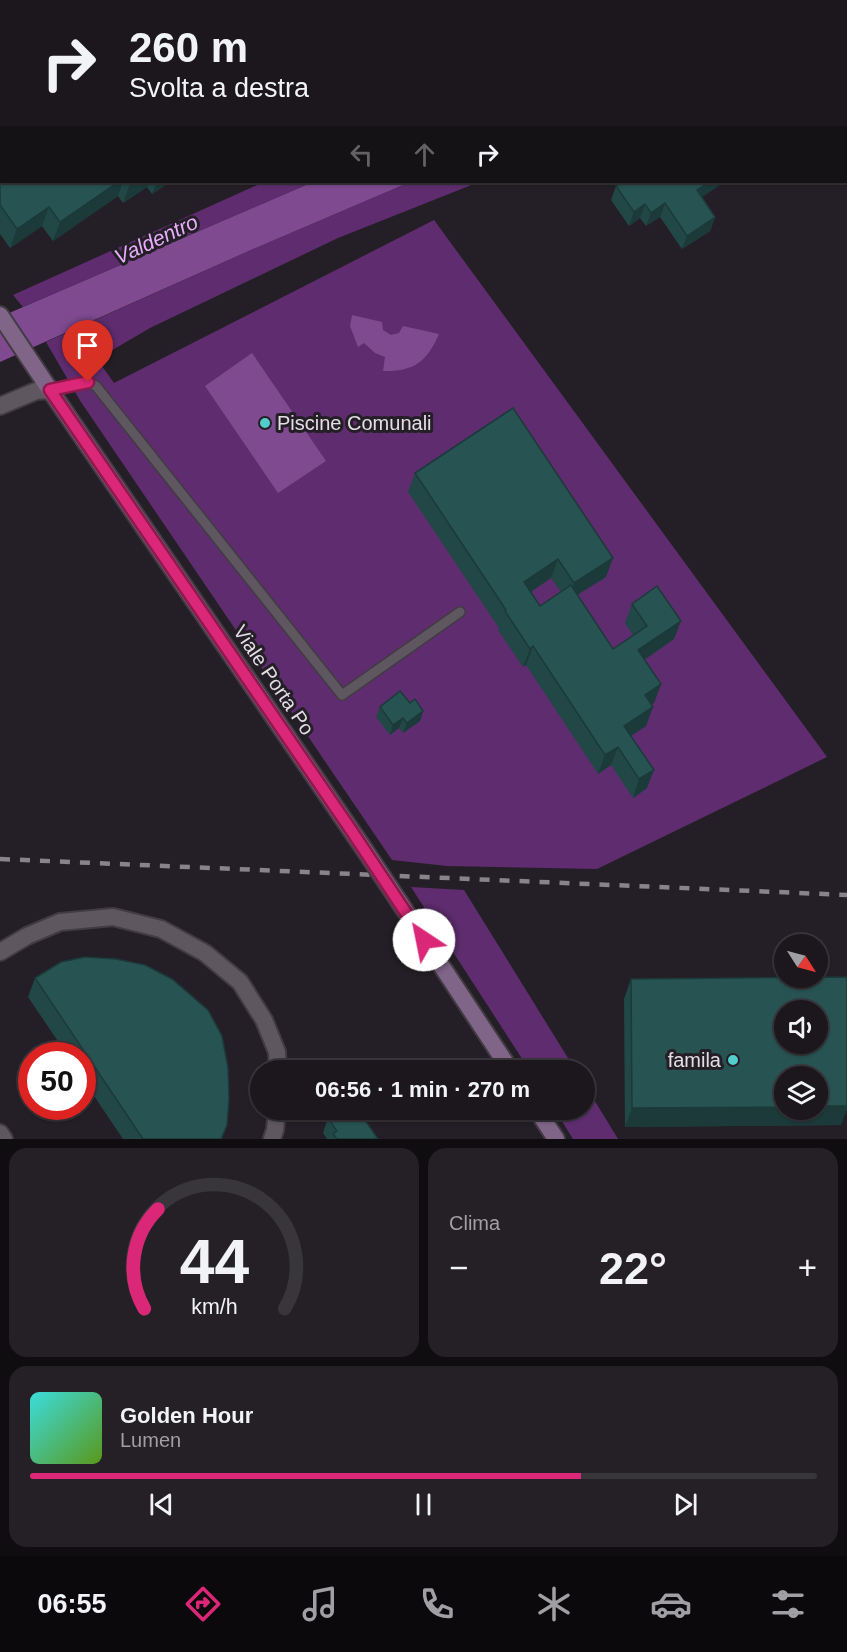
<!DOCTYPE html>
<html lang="it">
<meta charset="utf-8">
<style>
body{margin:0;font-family:Arial,sans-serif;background:#242025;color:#f1f3f6;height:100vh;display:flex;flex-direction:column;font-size:22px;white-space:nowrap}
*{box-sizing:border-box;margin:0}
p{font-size:20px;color:#a09fa3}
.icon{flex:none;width:33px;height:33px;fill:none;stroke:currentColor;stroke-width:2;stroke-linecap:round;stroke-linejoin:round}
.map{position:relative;height:1139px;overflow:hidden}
.details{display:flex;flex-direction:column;gap:9px;padding:9px;background:#0f0d0f;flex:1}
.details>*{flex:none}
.hud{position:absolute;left:0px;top:0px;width:848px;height:183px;box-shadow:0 2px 4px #0004,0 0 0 2px #39363b;background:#1b171c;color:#f1f3f6;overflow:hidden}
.needle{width:39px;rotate:126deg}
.controls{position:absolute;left:774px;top:934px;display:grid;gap:12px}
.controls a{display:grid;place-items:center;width:54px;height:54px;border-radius:50%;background:#1b171c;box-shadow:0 2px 4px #0004,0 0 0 2px #39363b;font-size:30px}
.speed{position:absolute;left:18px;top:1042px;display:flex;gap:12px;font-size:30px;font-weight:700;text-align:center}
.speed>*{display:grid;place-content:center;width:78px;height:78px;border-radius:50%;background:#1b171c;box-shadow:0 2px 4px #0004,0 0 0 2px #39363b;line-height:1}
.speed .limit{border:9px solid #d22;background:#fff;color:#111}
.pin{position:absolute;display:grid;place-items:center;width:51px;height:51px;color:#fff;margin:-62px -26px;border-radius:50% 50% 50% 0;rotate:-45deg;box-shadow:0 0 6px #0007}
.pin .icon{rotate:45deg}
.me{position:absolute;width:66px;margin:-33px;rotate:326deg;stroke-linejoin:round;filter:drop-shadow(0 0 4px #0008)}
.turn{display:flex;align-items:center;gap:21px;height:126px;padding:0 30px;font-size:27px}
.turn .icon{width:78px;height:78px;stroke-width:2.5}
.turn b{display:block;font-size:42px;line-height:51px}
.lanes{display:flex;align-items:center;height:57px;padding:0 30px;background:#0003;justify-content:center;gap:30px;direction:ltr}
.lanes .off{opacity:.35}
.big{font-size:45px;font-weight:600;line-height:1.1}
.details .widget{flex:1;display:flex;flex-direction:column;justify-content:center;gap:9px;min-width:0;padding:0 21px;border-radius:18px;background:#242025}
.details .dial{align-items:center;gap:0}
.dial svg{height:156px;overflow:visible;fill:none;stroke:#39363b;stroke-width:7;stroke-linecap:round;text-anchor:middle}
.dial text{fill:#f1f3f6;stroke:none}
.song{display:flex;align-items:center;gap:18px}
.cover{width:72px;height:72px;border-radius:9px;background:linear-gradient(135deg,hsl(180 70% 55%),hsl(90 70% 35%))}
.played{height:6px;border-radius:3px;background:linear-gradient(90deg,#db2777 70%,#39363b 70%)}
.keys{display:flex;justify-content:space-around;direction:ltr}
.heat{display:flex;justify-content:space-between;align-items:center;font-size:33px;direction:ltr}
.details .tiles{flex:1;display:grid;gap:9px;grid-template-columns:1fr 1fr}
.widget:last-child{grid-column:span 2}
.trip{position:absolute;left:250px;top:1060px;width:345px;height:60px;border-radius:30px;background:#1b171c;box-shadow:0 2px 4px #0004,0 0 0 2px #39363b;font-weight:600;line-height:60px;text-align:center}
.menu{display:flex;height:96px;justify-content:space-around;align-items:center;background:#0b090b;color:#a09fa3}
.menu .icon{width:42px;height:42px}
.menu .active{color:#db2777}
.menu b{font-size:27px;color:#f1f3f6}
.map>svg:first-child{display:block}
.green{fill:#5f2d6f}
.water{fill:#7f4a90}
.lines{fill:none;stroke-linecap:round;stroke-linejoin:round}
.service-casing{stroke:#413b42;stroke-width:12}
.minor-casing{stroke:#413b42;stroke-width:20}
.secondary-casing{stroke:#413b42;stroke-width:20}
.service{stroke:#5e5760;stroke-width:9}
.minor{stroke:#5e5760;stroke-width:16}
.secondary{stroke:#806589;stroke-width:16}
.rail{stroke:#88848a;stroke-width:4.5;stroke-dasharray:10 10;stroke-linecap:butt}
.secondary-bridge-casing{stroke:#413b42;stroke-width:20;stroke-linecap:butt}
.secondary-bridge{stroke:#806589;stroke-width:16}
.wall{fill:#224747;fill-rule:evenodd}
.shaded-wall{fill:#1b3a39}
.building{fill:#275352;stroke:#1b3a39;stroke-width:1.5;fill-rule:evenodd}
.route-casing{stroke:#8e194d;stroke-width:15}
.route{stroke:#db2777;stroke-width:10}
.poi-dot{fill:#52cdcc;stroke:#241f26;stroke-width:2}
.labels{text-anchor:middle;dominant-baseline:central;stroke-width:6;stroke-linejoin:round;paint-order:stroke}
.poi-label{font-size:20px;fill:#e2dee3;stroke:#241f26;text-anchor:start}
.street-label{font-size:20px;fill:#e2dee3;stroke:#241f26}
.water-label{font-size:21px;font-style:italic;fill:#e7adfa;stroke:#241f26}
</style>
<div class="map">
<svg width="847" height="1139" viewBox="0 0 847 1139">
<rect width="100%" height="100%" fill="#241f26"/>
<g class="green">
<polygon points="264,182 313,182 23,307 13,295"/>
<polygon points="410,182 479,182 338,238 150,328 97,359 114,383 434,220 827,757 597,869 447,866 392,860 81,402 46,342 251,250"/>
<polygon points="411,887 464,890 576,1071 530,1071"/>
<polygon points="585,1085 618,1139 573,1139 555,1110 585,1110"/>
</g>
<g class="water">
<polygon points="313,182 410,182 251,250 0,362 0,317"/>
<path d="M352 315 382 322 383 330 391 335 399 333 403 326 439 334C427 362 413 372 383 371L385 357 375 353 364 343 358 347 350 326Z"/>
<polygon points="252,353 326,461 278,493 205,386"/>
</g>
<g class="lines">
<defs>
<g id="service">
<polyline points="76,0 77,2"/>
<polyline points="498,0 499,2"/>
<polyline points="681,2 686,0"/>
<polyline points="0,115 2,114"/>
<polyline points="50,390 88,382 96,386 342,695 460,612"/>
</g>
<g id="minor">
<polyline points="0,406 36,391 50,390"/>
<polyline points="0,952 27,936 60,922 113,917 161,929 205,953 240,982 264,1020 277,1052 278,1071"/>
<polyline points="0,1133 4,1139"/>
<polyline points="272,1139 275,1130 277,1110"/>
</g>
<g id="secondary">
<polyline points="0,315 50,390 364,849"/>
<polyline points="400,903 511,1071"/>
<polyline points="537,1110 556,1139"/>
</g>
</defs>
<use href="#service" class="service-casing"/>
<use href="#minor" class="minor-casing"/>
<use href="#secondary" class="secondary-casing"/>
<use href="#service" class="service"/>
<use href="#minor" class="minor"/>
<use href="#secondary" class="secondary"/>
<polyline class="rail" points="0,859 847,895"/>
<defs>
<polyline id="secondary-bridge" points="364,849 400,903"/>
</defs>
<use href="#secondary-bridge" class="secondary-bridge-casing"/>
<use href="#secondary-bridge" class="secondary-bridge"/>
</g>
<g class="wall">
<polygon points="129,0 255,0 256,2 130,2"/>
<polygon points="286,0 458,0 458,2 287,2"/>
<polygon points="557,0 633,0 627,2 558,2"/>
<polygon points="0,130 2,182 170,182 152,194 147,187 123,203 118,196 53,241 42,226 10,248 0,234"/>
<polygon points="623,182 724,182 702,197 715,217 710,231 682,249 660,217 646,226 640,218 629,226 611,200 616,186"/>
<path d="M415 473 606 577 577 595 613 649 633 635 625 623 632 604 674 639 644 660 661 684 654 703 651 705 646 726 631 736 647 788 633 798 611 765 598 774 526 665 523 667 498 630 499 628 408 492ZM551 578 561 592 540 606 531 592Z"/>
<polygon points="410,703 423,711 420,721 403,733 399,728 390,735 376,717 380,707"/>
<polygon points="847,977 847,1109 841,1125 625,1127 624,999 631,979"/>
<polygon points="35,978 227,1125 222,1139 123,1139 82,1078 82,1056 68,1056 28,997"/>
<polygon points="328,1118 378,1139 327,1139 323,1133"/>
</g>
<g class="shaded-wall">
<polygon points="576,0 633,0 627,2 575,2"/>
<polygon points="2,57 2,72 0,73 0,58"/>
<polygon points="118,182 123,182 118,196 53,241 60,222"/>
<polygon points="133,182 149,182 147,187 123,203 130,184"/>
<polygon points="157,182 170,182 152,194"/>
<polygon points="710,182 724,182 692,204 697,190"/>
<polygon points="665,203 660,217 646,226 651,213"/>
<polygon points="645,204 640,218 629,226 634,212"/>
<polygon points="49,207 42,226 10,248 17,229"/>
<polygon points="715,217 710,231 682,249 687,236"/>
<polygon points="613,558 606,577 567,601 574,583"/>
<polygon points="558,559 551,578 517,601 524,582"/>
<polygon points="681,621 674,639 631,669 638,650"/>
<polygon points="533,646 526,665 523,667 530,649"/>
<polygon points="661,684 654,703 638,714 645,695"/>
<polygon points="653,707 646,726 617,745 624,726"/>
<polygon points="423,711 420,721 403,733 407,723"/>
<polygon points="403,718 399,728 390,735 393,725"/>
<polygon points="618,747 611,765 598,774 605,755"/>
<polygon points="654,770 647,788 633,798 639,779"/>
<polygon points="818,1106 847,1106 847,1109 841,1125 625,1127 632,1108 784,1107 784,1110 818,1110"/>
</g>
<g class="building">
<polygon points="149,0 255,0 256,2 150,2"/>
<polygon points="306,0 458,0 458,2 307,2"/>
<polygon points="0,8 2,10 2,57 0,58"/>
<polygon points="2,129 2,182 118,182 60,222 49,207 17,229 0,205 0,130"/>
<polygon points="623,182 710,182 697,190 715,217 687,236 665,203 651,213 645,204 634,212 616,186"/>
<polygon points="513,408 613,558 574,583 558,559 524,582 540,606 571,585 613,649 647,626 632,604 657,586 681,621 638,650 661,684 645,695 653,707 624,726 654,770 639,779 618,747 605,755 533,646 530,649 505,611 506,610 415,473"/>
<polygon points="400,691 410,703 415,699 423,711 407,723 403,718 393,725 380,707"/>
<polygon points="85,957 116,959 145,965 172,979 208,1010 222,1036 228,1068 229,1099 227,1125 221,1139 143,1139 35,978 61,962"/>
<path d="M847 977V1106H818V1077H784V1107L632 1108 631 979ZM784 1011H818V1044H784Z"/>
<polygon points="339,1110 358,1110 378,1139 337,1139 333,1134 337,1131 328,1118"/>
</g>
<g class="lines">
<defs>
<polyline id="route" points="88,382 50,390 351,830 424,940"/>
</defs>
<use href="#route" class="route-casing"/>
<use href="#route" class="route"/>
</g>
<g class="poi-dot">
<circle cx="265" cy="423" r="6"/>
<circle cx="733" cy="1060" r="6"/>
</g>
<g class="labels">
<g class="poi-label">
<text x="277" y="423">Piscine Comunali</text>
<text x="721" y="1060" text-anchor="end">famila</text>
</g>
<g class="street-label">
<text transform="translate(274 680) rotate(56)">Viale Porta Po</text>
</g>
<g class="water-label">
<text transform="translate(156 239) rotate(-25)">Valdentro</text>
</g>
</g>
</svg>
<div class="controls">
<a><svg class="needle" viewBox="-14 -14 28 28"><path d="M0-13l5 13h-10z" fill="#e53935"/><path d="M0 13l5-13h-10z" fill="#a09fa3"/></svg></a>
<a><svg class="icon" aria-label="sound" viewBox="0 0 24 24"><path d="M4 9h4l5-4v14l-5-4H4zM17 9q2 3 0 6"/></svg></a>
<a><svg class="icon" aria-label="layers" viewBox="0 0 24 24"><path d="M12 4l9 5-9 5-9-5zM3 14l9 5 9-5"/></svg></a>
</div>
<div class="speed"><div class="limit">50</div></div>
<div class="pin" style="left:88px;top:382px;background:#d93025"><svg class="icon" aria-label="arrive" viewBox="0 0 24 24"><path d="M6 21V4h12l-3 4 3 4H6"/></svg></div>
<svg class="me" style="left:424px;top:940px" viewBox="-20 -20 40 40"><circle r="19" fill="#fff"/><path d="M0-13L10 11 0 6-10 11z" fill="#db2777"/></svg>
<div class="trip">06:56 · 1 min · 270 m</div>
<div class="hud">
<div class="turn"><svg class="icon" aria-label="right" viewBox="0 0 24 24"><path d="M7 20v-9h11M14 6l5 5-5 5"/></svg><div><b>260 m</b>Svolta a destra</div></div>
<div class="lanes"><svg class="icon off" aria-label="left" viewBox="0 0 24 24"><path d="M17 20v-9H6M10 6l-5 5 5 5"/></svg><svg class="icon off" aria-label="ahead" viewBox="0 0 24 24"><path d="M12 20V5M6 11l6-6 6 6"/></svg><svg class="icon" aria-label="right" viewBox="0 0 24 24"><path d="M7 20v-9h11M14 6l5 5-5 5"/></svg></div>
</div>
</div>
<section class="details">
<div class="tiles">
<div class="widget dial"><svg viewBox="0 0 100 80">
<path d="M14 69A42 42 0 1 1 86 69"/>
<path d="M14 69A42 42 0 0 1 21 18" stroke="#db2777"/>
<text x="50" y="56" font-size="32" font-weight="700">44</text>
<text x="50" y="72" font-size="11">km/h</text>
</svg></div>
<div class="widget"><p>Clima</p>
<div class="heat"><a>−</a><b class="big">22°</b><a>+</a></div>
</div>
<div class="widget">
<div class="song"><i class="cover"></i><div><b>Golden Hour</b><p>Lumen</p></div></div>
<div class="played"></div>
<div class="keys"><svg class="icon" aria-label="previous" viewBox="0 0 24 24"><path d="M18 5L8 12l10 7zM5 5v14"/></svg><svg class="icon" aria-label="pause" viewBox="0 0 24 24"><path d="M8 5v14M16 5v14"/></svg><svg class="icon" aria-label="next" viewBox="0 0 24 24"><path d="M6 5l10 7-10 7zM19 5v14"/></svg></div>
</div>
</div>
</section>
<nav class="menu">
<b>06:55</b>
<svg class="icon active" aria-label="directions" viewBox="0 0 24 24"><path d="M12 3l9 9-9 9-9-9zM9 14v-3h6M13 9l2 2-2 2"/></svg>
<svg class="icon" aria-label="music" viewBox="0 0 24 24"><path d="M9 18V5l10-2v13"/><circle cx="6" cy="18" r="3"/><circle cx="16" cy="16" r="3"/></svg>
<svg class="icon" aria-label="phone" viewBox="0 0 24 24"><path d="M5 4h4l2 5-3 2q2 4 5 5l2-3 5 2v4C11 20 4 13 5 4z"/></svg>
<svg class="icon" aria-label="climate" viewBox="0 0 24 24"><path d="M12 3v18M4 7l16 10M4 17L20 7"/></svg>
<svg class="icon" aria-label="car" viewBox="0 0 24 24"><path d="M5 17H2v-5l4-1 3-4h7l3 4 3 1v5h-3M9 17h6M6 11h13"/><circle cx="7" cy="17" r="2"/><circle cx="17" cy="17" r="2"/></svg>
<svg class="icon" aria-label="filters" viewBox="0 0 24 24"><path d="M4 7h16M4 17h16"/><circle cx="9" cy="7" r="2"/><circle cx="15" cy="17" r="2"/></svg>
</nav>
